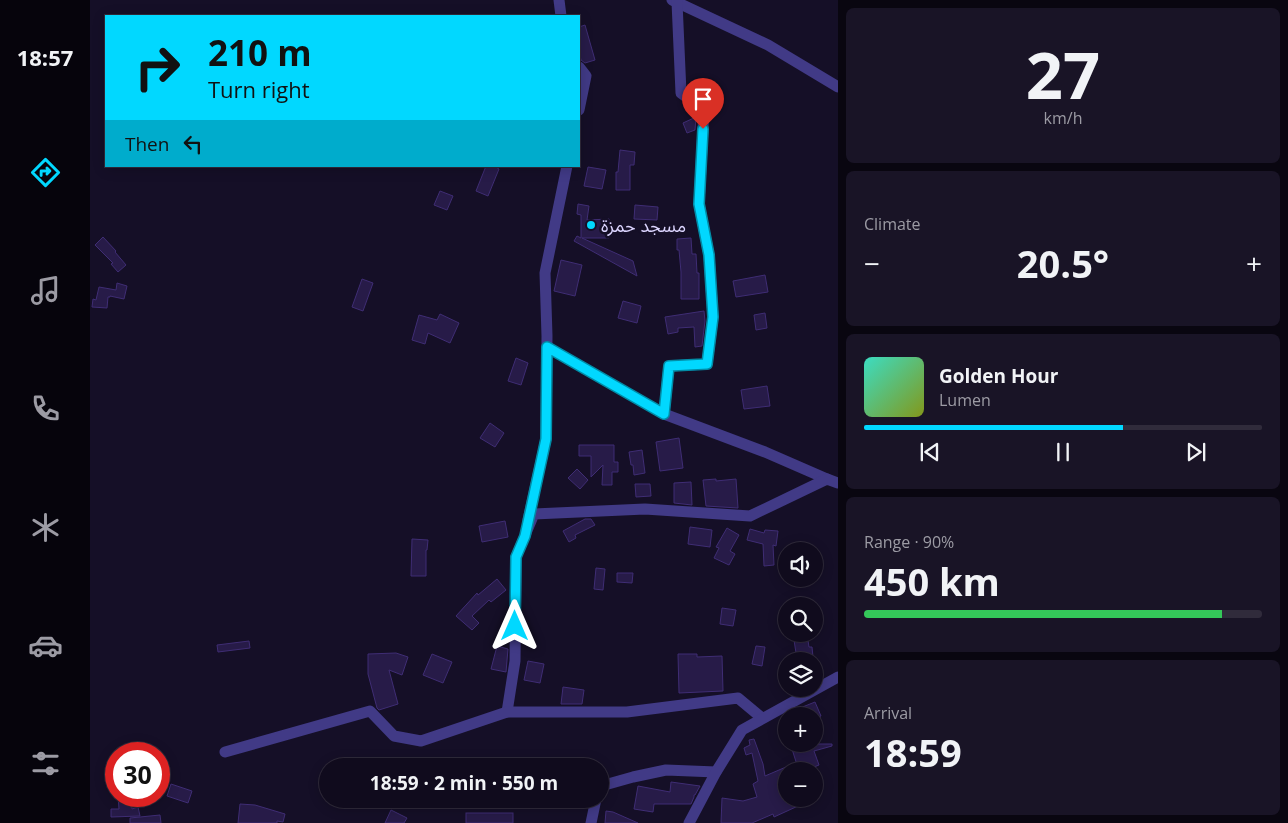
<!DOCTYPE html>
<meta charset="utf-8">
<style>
body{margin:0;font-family:"Open Sans","Noto Sans Arabic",sans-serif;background:#191426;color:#f1f3f6;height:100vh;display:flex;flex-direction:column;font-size:19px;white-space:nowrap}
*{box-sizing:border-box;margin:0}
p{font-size:16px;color:#9c9ba4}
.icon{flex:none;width:28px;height:28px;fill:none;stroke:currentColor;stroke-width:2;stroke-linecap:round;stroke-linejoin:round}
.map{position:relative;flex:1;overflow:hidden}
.sheet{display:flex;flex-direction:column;gap:8px;padding:8px;background:#090610;width:450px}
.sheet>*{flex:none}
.guide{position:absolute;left:15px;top:15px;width:475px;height:152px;border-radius:0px;box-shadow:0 2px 12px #0003,0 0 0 1px #302b3b;background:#01d8ff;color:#111;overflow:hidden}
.fabs{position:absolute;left:688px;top:542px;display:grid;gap:10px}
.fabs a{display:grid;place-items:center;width:45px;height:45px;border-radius:50%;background:#100b1d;box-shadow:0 2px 12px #0003,0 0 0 1px #302b3b;font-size:25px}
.speed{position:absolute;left:15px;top:742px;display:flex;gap:10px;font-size:25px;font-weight:700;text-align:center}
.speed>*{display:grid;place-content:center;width:65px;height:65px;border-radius:50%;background:#100b1d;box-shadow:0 2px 12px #0003,0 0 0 1px #302b3b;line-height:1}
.speed .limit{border:8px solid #d22;background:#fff;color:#111}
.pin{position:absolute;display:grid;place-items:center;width:42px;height:42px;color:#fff;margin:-51px -21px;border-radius:50% 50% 50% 0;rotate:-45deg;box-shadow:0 0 5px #0007}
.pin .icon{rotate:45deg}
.me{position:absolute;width:55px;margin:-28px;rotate:0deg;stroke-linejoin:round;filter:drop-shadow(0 0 4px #0008)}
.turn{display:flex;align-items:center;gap:18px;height:105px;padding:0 20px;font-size:22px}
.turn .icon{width:65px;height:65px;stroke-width:2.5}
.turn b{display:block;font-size:35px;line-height:42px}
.then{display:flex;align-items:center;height:48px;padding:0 20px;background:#0003;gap:10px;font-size:19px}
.big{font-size:38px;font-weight:700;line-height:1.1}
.sheet .tile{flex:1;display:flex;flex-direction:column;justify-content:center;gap:8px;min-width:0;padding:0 18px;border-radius:8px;background:#191426}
.sheet .dial{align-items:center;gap:0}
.dial b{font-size:65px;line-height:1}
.song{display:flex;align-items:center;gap:15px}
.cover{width:60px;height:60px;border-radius:8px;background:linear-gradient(135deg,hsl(170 70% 55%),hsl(70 70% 35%))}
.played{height:5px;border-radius:2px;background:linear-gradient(90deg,#01d8ff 65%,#302b3b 65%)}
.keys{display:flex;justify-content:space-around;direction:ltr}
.heat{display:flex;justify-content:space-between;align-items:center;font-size:28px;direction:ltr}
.charge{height:8px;border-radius:4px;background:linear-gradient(90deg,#34c759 90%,#302b3b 0)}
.trip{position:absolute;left:229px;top:758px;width:290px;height:50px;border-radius:25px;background:#100b1d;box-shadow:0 2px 12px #0003,0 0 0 1px #302b3b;font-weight:700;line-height:50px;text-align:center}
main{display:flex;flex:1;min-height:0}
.tabs{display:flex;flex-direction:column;width:90px;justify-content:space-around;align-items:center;background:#06040c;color:#9c9ba4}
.tabs .icon{width:35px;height:35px}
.tabs .on{color:#01d8ff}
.tabs b{font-size:22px;color:#f1f3f6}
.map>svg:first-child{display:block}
.building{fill:#271b48;stroke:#3f2d74}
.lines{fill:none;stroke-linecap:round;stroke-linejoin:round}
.minor{stroke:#413a86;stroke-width:11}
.route-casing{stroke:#018ca6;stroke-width:12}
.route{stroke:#01d8ff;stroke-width:9}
.poi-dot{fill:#01d8ff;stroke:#150f27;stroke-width:2}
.labels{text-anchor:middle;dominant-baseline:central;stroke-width:5;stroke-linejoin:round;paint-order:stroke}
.poi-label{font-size:18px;fill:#dcd5ff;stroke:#150f27;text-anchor:start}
</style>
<main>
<nav class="tabs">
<b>18:57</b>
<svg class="icon on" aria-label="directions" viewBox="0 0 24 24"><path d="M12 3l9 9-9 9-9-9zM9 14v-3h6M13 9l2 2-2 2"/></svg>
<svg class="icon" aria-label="music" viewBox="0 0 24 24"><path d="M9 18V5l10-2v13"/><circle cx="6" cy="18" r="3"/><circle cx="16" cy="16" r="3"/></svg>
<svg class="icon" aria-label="phone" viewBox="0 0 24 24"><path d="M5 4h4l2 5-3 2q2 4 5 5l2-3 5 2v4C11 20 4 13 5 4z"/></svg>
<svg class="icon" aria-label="climate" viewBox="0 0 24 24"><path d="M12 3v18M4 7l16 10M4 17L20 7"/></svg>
<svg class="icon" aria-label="car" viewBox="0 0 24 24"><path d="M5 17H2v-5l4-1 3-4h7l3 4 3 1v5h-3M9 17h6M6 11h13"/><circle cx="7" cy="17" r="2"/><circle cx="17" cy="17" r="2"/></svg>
<svg class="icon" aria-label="filters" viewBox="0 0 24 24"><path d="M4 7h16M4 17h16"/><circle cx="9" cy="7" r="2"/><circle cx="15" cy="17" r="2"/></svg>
</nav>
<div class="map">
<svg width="748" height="823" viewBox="0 0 748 823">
<rect width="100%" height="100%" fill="#150f27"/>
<g class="building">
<polygon points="495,25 505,60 495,63 491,60 489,51 489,27"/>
<polygon points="606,117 605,130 597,133 593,123"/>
<polygon points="530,150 545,152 544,165 540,165 540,190 526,190 526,172 528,172"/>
<polygon points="396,166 404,166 409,169 398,196 386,191"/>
<polygon points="498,167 516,170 512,189 494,186"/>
<polygon points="350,191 363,196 357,210 344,205"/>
<polygon points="488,204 499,206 497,220 519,219 519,238 492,238 543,261 547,276 484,241 487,236 491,238 491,215 487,214"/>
<polygon points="545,205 568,207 567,220 544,219"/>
<polygon points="13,237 26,251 25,252 36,265 28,272 21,264 23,263 5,245"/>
<polygon points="601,238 602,254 606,254 607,273 609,273 609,299 591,299 591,272 589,250 587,250 587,239"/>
<polygon points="471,260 492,265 485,296 464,291"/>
<polygon points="675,275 678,292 646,297 643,281"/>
<polygon points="272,279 283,283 273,311 262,307"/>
<polygon points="27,283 37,286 34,299 20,296 20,297 18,297 17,308 2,307 3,299 6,300 9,287 26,290"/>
<polygon points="533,301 551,306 547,323 528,318"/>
<polygon points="614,311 615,321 612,346 605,347 604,327 588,328 588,332 578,334 575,317"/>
<polygon points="675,313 677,328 666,330 664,315"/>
<polygon points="350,314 369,323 360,343 338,333 335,344 322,340 329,315 347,320"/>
<polygon points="426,358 438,363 431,385 418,381"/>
<polygon points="677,386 680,406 654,409 651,390"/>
<polygon points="400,423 414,433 405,447 390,438"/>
<polygon points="589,438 593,468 570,471 566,442"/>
<polygon points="489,445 524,445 524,462 528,462 528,472 522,472 522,485 512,485 513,465 501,477 501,456 489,456"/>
<polygon points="552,450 555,473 544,475 543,465 541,465 539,452"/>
<polygon points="487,469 498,480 490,489 478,478"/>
<polygon points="626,479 626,481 646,479 648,508 616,506 613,480"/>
<polygon points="601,482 602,505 584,503 584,483"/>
<polygon points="545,484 560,484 561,496 546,497"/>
<polygon points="495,519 501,519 505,525 485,535 486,538 479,542 473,531"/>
<polygon points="415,521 418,537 392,542 389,526"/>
<polygon points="600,527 622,530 620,547 598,544"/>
<polygon points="637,528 649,535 640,551 645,554 639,565 624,558 629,548 626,547"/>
<polygon points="660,529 674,533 675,530 688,531 686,546 683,545 684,565 674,566 673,544 657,540"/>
<polygon points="322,539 338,540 337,550 336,550 336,576 321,576"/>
<polygon points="506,568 515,569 513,590 504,589"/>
<polygon points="527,573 543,573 542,583 527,582"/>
<polygon points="407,579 416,590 401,602 399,600 382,616 389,623 382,630 366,616 387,593 388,595"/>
<polygon points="632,608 646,610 643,626 630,624"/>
<polygon points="703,634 717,634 719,647 722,647 723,657 707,659"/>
<polygon points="159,641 160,648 128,652 127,645"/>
<polygon points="407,646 418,649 416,672 401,669"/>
<polygon points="666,646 675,647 672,666 662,664"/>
<polygon points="306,653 318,657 312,675 299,670 308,704 289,710 287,708 278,674 278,654"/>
<polygon points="342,654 362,662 353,683 333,675"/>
<polygon points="588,654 607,654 607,657 632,656 633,691 589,693"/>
<polygon points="438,661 454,664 450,683 434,680"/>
<polygon points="473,687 494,690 492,704 471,704"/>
<polygon points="725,702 731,716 730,716 731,733 724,733 724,716 714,716 710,708"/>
<polygon points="664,739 673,764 675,776 696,767 696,799 728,799 708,806 684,817 683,814 662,823 631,823 632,798 653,801 667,797 663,784 668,781 662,753 656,755 654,748 660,745 659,740"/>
<polygon points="50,742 52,754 39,754 38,745"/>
<polygon points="709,744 742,744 742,746 724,751 729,765 714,771 709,771 701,746"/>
<polygon points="319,758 319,766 303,766 303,759"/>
<polygon points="581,782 610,786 605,795 604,795 604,797 601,804 564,804 563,812 544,809 548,786 580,792"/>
<polygon points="81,784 102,791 98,803 77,796"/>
<polygon points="28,796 41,796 42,809 48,807 50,816 21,817 21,809 29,809"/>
<polygon points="150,804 165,805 195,814 193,822 187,821 187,823 148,823"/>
<polygon points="301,810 317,818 314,823 295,823"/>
<polygon points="516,811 523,812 548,823 515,823"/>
<rect x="376" y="813" width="47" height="10"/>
<polygon points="70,815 71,823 40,823 40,818"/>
</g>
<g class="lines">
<g class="minor">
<polyline points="469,0 471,16"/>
<polyline points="582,0 678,45 748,87"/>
<polyline points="587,2 591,93 614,110 609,204 619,255 623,317 617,364 579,366 574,414 675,452 737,479"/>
<polyline points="489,67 496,76 489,110"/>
<polyline points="457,347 574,414"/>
<polyline points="438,520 456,439 457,336 455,273 477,166"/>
<polyline points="417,712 425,661 426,557 444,514 555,509 660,516 737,479 748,483"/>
<polyline points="135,752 280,711 304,736 331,741 417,712 537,712 648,698 672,718"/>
<polyline points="510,789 511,786 543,777 576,770 626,772"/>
<polyline points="501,823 506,799"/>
<polyline points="599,823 626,772 652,730 748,677"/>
</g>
</g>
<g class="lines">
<defs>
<polyline id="route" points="425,626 426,557 435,536 456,439 457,347 574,414 579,366 617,364 623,317 619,255 609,204 613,129"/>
</defs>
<use href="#route" class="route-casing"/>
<use href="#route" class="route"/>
</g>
<circle class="poi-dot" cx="501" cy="225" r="5"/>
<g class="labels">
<g class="poi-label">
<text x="511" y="225">مسجد حمزة</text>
</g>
</g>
</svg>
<div class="fabs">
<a><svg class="icon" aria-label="sound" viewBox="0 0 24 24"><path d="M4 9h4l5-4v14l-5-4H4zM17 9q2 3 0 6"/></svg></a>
<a><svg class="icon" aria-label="search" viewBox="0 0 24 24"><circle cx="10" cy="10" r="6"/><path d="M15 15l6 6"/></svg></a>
<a><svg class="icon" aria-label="layers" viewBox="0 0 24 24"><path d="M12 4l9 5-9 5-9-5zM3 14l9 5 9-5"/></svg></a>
<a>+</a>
<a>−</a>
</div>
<div class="speed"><div class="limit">30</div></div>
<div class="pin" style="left:613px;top:129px;background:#d93025"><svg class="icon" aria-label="arrive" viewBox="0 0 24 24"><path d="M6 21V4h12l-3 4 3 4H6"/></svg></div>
<svg class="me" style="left:425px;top:626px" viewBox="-20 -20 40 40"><path d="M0-17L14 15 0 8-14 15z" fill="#01d8ff" stroke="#fff" stroke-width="4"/></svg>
<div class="trip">18:59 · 2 min · 550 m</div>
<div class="guide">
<div class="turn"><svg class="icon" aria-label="right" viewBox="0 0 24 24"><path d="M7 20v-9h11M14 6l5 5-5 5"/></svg><div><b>210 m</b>Turn right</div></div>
<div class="then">Then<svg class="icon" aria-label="left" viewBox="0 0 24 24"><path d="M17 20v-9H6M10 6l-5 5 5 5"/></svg></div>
</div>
</div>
<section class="sheet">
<div class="tile dial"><b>27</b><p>km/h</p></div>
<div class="tile"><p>Climate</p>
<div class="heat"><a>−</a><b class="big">20.5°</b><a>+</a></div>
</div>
<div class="tile">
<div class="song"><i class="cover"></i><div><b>Golden Hour</b><p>Lumen</p></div></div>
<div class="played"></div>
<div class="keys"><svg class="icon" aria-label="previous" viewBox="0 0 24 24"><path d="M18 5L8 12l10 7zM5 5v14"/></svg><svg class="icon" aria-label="pause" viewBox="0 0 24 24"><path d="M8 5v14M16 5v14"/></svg><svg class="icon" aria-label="next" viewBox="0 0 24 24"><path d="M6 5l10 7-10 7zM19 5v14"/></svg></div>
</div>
<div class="tile"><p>Range · 90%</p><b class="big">450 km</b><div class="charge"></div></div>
<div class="tile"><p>Arrival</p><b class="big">18:59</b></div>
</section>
</main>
